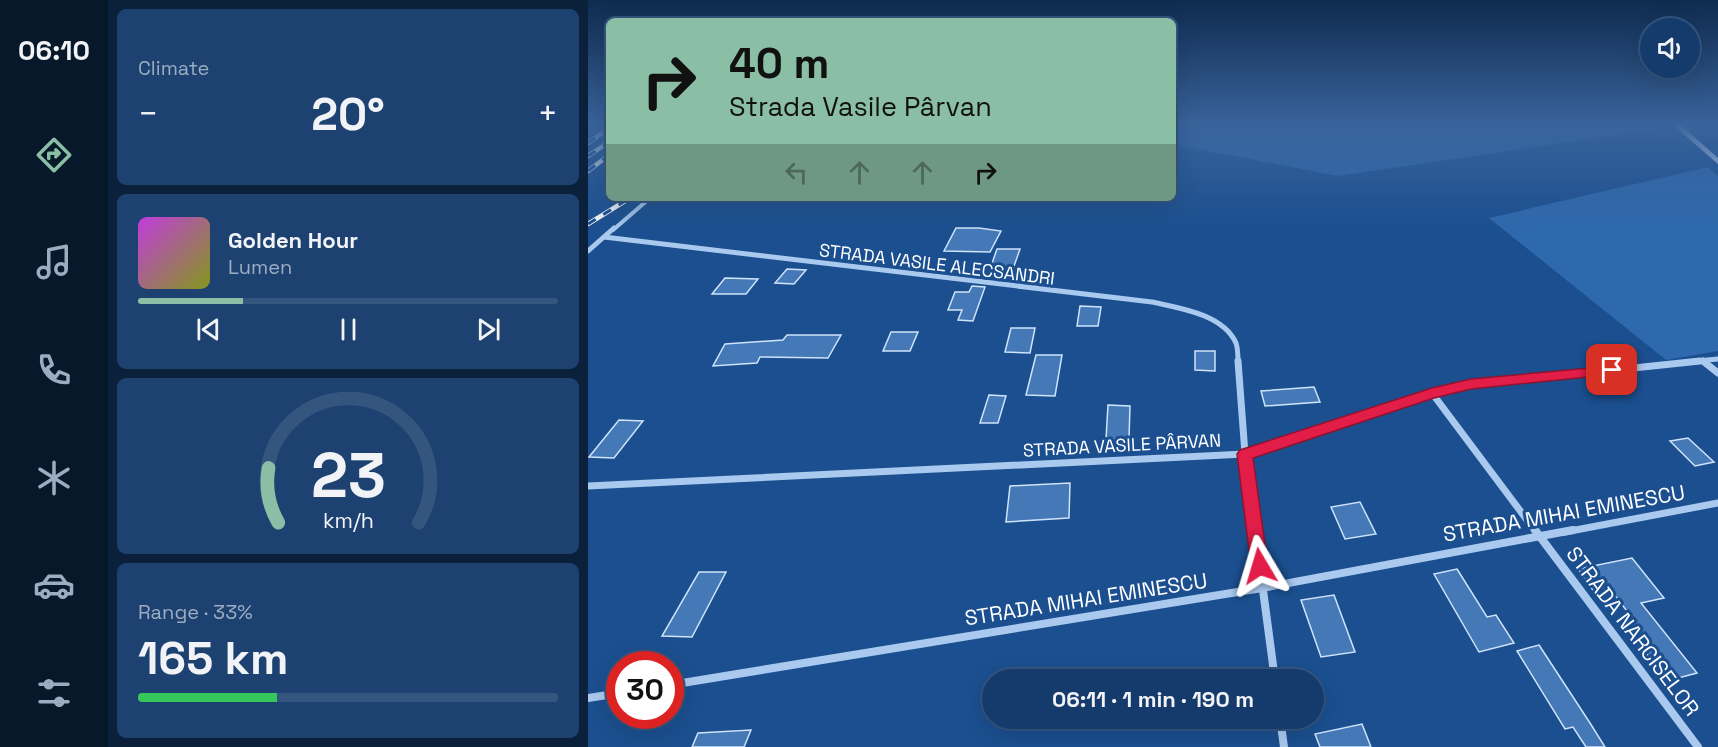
<!DOCTYPE html>
<meta charset="utf-8">
<style>
body{margin:0;font-family:"Space Grotesk",sans-serif;background:#1d4271;color:#f1f3f6;height:100vh;display:flex;flex-direction:column;font-size:22px;white-space:nowrap}
*{box-sizing:border-box;margin:0}
p{font-size:20px;color:#9dadc1}
.icon{flex:none;width:33px;height:33px;fill:none;stroke:currentColor;stroke-width:2;stroke-linecap:round;stroke-linejoin:round}
.map{position:relative;flex:1;overflow:hidden}
.side{display:flex;flex-direction:column;gap:9px;padding:9px;background:#0b203b;width:480px}
.side>*{flex:none}
.banner{position:absolute;left:18px;top:18px;width:570px;height:183px;border-radius:9px;box-shadow:0 6px 24px #0002,0 0 0 2px #33557e;background:#8abfa5;color:#111;overflow:hidden}
.tools{position:absolute;left:1052px;top:18px;display:grid;gap:12px}
.tools a{display:grid;place-items:center;width:60px;height:60px;border-radius:50%;background:#143b6b;box-shadow:0 6px 24px #0002,0 0 0 2px #33557e;font-size:30px}
.speed{position:absolute;left:18px;top:651px;display:flex;gap:12px;font-size:30px;font-weight:700;text-align:center}
.speed>*{display:grid;place-content:center;width:78px;height:78px;border-radius:50%;background:#143b6b;box-shadow:0 6px 24px #0002,0 0 0 2px #33557e;line-height:1}
.speed .limit{border:9px solid #d22;background:#fff;color:#111}
.pin{position:absolute;display:grid;place-items:center;width:51px;height:51px;color:#fff;margin:-26px;border-radius:12px;box-shadow:0 3px 9px #0006}
.me{position:absolute;width:66px;margin:-33px;rotate:353deg;stroke-linejoin:round;filter:drop-shadow(0 0 4px #0008)}
.turn{display:flex;align-items:center;gap:21px;height:126px;padding:0 24px;font-size:27px}
.turn .icon{width:78px;height:78px;stroke-width:2.5}
.turn b{display:block;font-size:42px;line-height:51px}
.lanes{display:flex;align-items:center;height:57px;padding:0 24px;background:#0003;justify-content:center;gap:30px;direction:ltr}
.lanes .off{opacity:.35}
.big{font-size:45px;font-weight:700;line-height:1.1}
.side .widget{flex:1;display:flex;flex-direction:column;justify-content:center;gap:9px;min-width:0;padding:0 21px;border-radius:9px;background:#1d4271}
.side .dial{align-items:center;gap:0}
.dial svg{height:156px;overflow:visible;fill:none;stroke:#33557e;stroke-width:7;stroke-linecap:round;text-anchor:middle}
.dial text{fill:#f1f3f6;stroke:none}
.song{display:flex;align-items:center;gap:18px}
.cover{width:72px;height:72px;border-radius:9px;background:linear-gradient(135deg,hsl(290 70% 55%),hsl(70 70% 35%))}
.played{height:6px;border-radius:3px;background:linear-gradient(90deg,#8abfa5 25%,#33557e 25%)}
.keys{display:flex;justify-content:space-around;direction:ltr}
.heat{display:flex;justify-content:space-between;align-items:center;font-size:33px;direction:ltr}
.charge{height:9px;border-radius:4px;background:linear-gradient(90deg,#34c759 33%,#33557e 0)}
.trip{position:absolute;left:394px;top:669px;width:342px;height:60px;border-radius:30px;background:#143b6b;box-shadow:0 6px 24px #0002,0 0 0 2px #33557e;font-weight:700;line-height:60px;text-align:center}
main{display:flex;flex:1;min-height:0}
.tabs{display:flex;flex-direction:column;width:108px;justify-content:space-around;align-items:center;background:#08182b;color:#9dadc1}
.tabs .icon{width:42px;height:42px}
.tabs .on{color:#8abfa5}
.tabs b{font-size:27px;color:#f1f3f6}
.map>svg:first-child{display:block}
.green{fill:#2e69ad}
.building{fill:#4478b7;stroke:#cfe3fa;stroke-width:1.5}
.lines{fill:none;stroke-linecap:round;stroke-linejoin:round}
.street-far3{stroke:#a9c9ee;stroke-width:4}
.street-far2{stroke:#a9c9ee;stroke-width:5}
.street-far1{stroke:#a9c9ee;stroke-width:7}
.street{stroke:#a9c9ee;stroke-width:8}
.secondary{fill:#d6e6fa;fill-rule:evenodd}
.rail-casing{stroke:#fff;stroke-width:4.5}
.rail{stroke:#1b4f8f;stroke-width:3;stroke-dasharray:9;stroke-linecap:butt}
.route{fill:#e11d48;stroke:#92132f;stroke-width:1.5}
.labels{text-anchor:middle;dominant-baseline:central;stroke-width:6;stroke-linejoin:round;paint-order:stroke}
.street-label{font-size:18px;fill:#fff;stroke:#1b4f8f}
.near-street-label{font-size:21px;fill:#fff;stroke:#1b4f8f}
</style>
<main>
<nav class="tabs">
<b>06:10</b>
<svg class="icon on" aria-label="directions" viewBox="0 0 24 24"><path d="M12 3l9 9-9 9-9-9zM9 14v-3h6M13 9l2 2-2 2"/></svg>
<svg class="icon" aria-label="music" viewBox="0 0 24 24"><path d="M9 18V5l10-2v13"/><circle cx="6" cy="18" r="3"/><circle cx="16" cy="16" r="3"/></svg>
<svg class="icon" aria-label="phone" viewBox="0 0 24 24"><path d="M5 4h4l2 5-3 2q2 4 5 5l2-3 5 2v4C11 20 4 13 5 4z"/></svg>
<svg class="icon" aria-label="climate" viewBox="0 0 24 24"><path d="M12 3v18M4 7l16 10M4 17L20 7"/></svg>
<svg class="icon" aria-label="car" viewBox="0 0 24 24"><path d="M5 17H2v-5l4-1 3-4h7l3 4 3 1v5h-3M9 17h6M6 11h13"/><circle cx="7" cy="17" r="2"/><circle cx="17" cy="17" r="2"/></svg>
<svg class="icon" aria-label="filters" viewBox="0 0 24 24"><path d="M4 7h16M4 17h16"/><circle cx="9" cy="7" r="2"/><circle cx="15" cy="17" r="2"/></svg>
</nav>
<section class="side">
<div class="widget"><p>Climate</p>
<div class="heat"><a>−</a><b class="big">20°</b><a>+</a></div>
</div>
<div class="widget">
<div class="song"><i class="cover"></i><div><b>Golden Hour</b><p>Lumen</p></div></div>
<div class="played"></div>
<div class="keys"><svg class="icon" aria-label="previous" viewBox="0 0 24 24"><path d="M18 5L8 12l10 7zM5 5v14"/></svg><svg class="icon" aria-label="pause" viewBox="0 0 24 24"><path d="M8 5v14M16 5v14"/></svg><svg class="icon" aria-label="next" viewBox="0 0 24 24"><path d="M6 5l10 7-10 7zM19 5v14"/></svg></div>
</div>
<div class="widget dial"><svg viewBox="0 0 100 80">
<path d="M14 69A42 42 0 1 1 86 69"/>
<path d="M14 69A42 42 0 0 1 9 41" stroke="#8abfa5"/>
<text x="50" y="56" font-size="32" font-weight="700">23</text>
<text x="50" y="72" font-size="11">km/h</text>
</svg></div>
<div class="widget"><p>Range · 33%</p><b class="big">165 km</b><div class="charge"></div></div>
</section>
<div class="map">
<svg width="1130" height="747" viewBox="0 0 1130 747">
<rect width="100%" height="100%" fill="#1b4f8f"/>
<g class="green">
<polygon points="1072,125 1075,128 750,176 585,144 585,125"/>
<polygon points="1120,167 1130,176 1130,351 1078,360 901,218"/>
</g>
<g class="building">
<polygon points="368,228 391,228 413,231 402,252 356,251"/>
<polygon points="409,249 432,249 425,269 402,269"/>
<polygon points="199,269 218,270 206,284 187,283"/>
<polygon points="137,278 170,279 158,294 124,294"/>
<polygon points="384,286 397,287 385,321 370,320 374,310 360,310 367,292 381,292"/>
<polygon points="492,306 513,307 510,326 489,326"/>
<polygon points="423,328 447,328 442,353 417,352"/>
<polygon points="303,332 330,332 322,351 295,351"/>
<polygon points="199,335 253,335 240,358 172,357 169,363 125,366 137,344 195,340"/>
<polygon points="607,351 627,351 627,371 607,370"/>
<polygon points="448,355 474,355 467,396 438,395"/>
<polygon points="726,387 732,402 677,406 673,391"/>
<polygon points="401,395 418,396 410,423 392,423"/>
<polygon points="520,405 542,406 541,439 518,439"/>
<polygon points="31,420 55,421 26,458 1,457"/>
<polygon points="1100,438 1126,462 1107,466 1082,441"/>
<polygon points="482,483 481,518 418,522 422,486"/>
<polygon points="772,502 788,534 757,539 743,507"/>
<polygon points="1044,558 1076,598 1053,603 1109,673 1079,681 1035,623 1046,620 1025,593 1009,596 990,569"/>
<polygon points="869,569 899,617 908,615 926,643 891,652 846,574"/>
<polygon points="111,572 138,572 104,637 74,636"/>
<polygon points="746,595 767,652 733,657 713,600"/>
<polygon points="951,645 1002,723 1017,747 998,747 985,727 977,729 929,651"/>
<polygon points="774,724 783,747 732,747 727,734"/>
<polygon points="163,730 156,747 104,747 110,733"/>
</g>
<g class="lines">
<polyline class="street-far3" points="25,230 62,198"/>
<g class="street-far2">
<path d="M16 237 564 302C591 308 635 314 648 343 650 349 650 356 650 362"/>
<polyline points="0,251 26,228"/>
<polyline points="1098,362 1130,359"/>
</g>
<g class="street-far1">
<polyline points="650,361 657,454 667,532"/>
<polyline points="1115,361 1130,373"/>
<polyline points="844,393 948,532"/>
<polyline points="0,486 657,454 844,393 883,385 1112,361"/>
<polyline points="977,532 1130,503"/>
</g>
<g class="street">
<polyline points="667,530 687,680"/>
<polyline points="947,530 1110,747"/>
<polyline points="82,685 674,588 985,530"/>
<polyline points="0,698 32,693"/>
<polyline points="692,718 696,747"/>
</g>
<polygon class="secondary" points="1085,125 1093,125 1130,158 1130,164"/>
<defs>
<g id="rail">
<polyline points="0,143 21,128"/>
<polyline points="0,156 21,142"/>
<polyline points="0,171 21,155"/>
<polyline points="0,224 42,198"/>
</g>
</defs>
<use href="#rail" class="rail-casing"/>
<use href="#rail" class="rail"/>
</g>
<linearGradient id="sky" x2="0" y2="1"><stop stop-color="#0f2b4f"/><stop offset="0.54" stop-color="#39639b"/><stop offset="1" stop-color="#39639b" stop-opacity="0"/></linearGradient>
<rect width="1130" height="230" fill="url(#sky)"/>
<polygon class="route" points="1024,366 1029,367 1031,370 1029,374 883,389 846,398 665,458 680,566 678,571 672,574 665,571 663,566 649,454 652,450 844,388 883,379"/>
<g class="labels">
<g class="street-label">
<text transform="translate(349 264) rotate(7)">STRADA VASILE ALECSANDRI</text>
<text transform="translate(534 445) rotate(-3)">STRADA VASILE PÂRVAN</text>
</g>
<g class="near-street-label">
<text transform="translate(976 513) rotate(-10)">STRADA MIHAI EMINESCU</text>
<text transform="translate(498 599) rotate(-9)">STRADA MIHAI EMINESCU</text>
<text transform="translate(1045 631) rotate(53)">STRADA NARCISELOR</text>
</g>
</g>
</svg>
<div class="tools">
<a><svg class="icon" aria-label="sound" viewBox="0 0 24 24"><path d="M4 9h4l5-4v14l-5-4H4zM17 9q2 3 0 6"/></svg></a>
</div>
<div class="speed"><div class="limit">30</div></div>
<div class="pin" style="left:1024px;top:370px;background:#d93025"><svg class="icon" aria-label="arrive" viewBox="0 0 24 24"><path d="M6 21V4h12l-3 4 3 4H6"/></svg></div>
<svg class="me" style="left:672px;top:566px" viewBox="-20 -20 40 40"><path d="M0-17L14 15 0 8-14 15z" fill="#e11d48" stroke="#fff" stroke-width="4"/></svg>
<div class="trip">06:11 · 1 min · 190 m</div>
<div class="banner">
<div class="turn"><svg class="icon" aria-label="right" viewBox="0 0 24 24"><path d="M7 20v-9h11M14 6l5 5-5 5"/></svg><div><b>40 m</b>Strada Vasile Pârvan</div></div>
<div class="lanes"><svg class="icon off" aria-label="left" viewBox="0 0 24 24"><path d="M17 20v-9H6M10 6l-5 5 5 5"/></svg><svg class="icon off" aria-label="ahead" viewBox="0 0 24 24"><path d="M12 20V5M6 11l6-6 6 6"/></svg><svg class="icon off" aria-label="ahead" viewBox="0 0 24 24"><path d="M12 20V5M6 11l6-6 6 6"/></svg><svg class="icon" aria-label="right" viewBox="0 0 24 24"><path d="M7 20v-9h11M14 6l5 5-5 5"/></svg></div>
</div>
</div>
</main>
